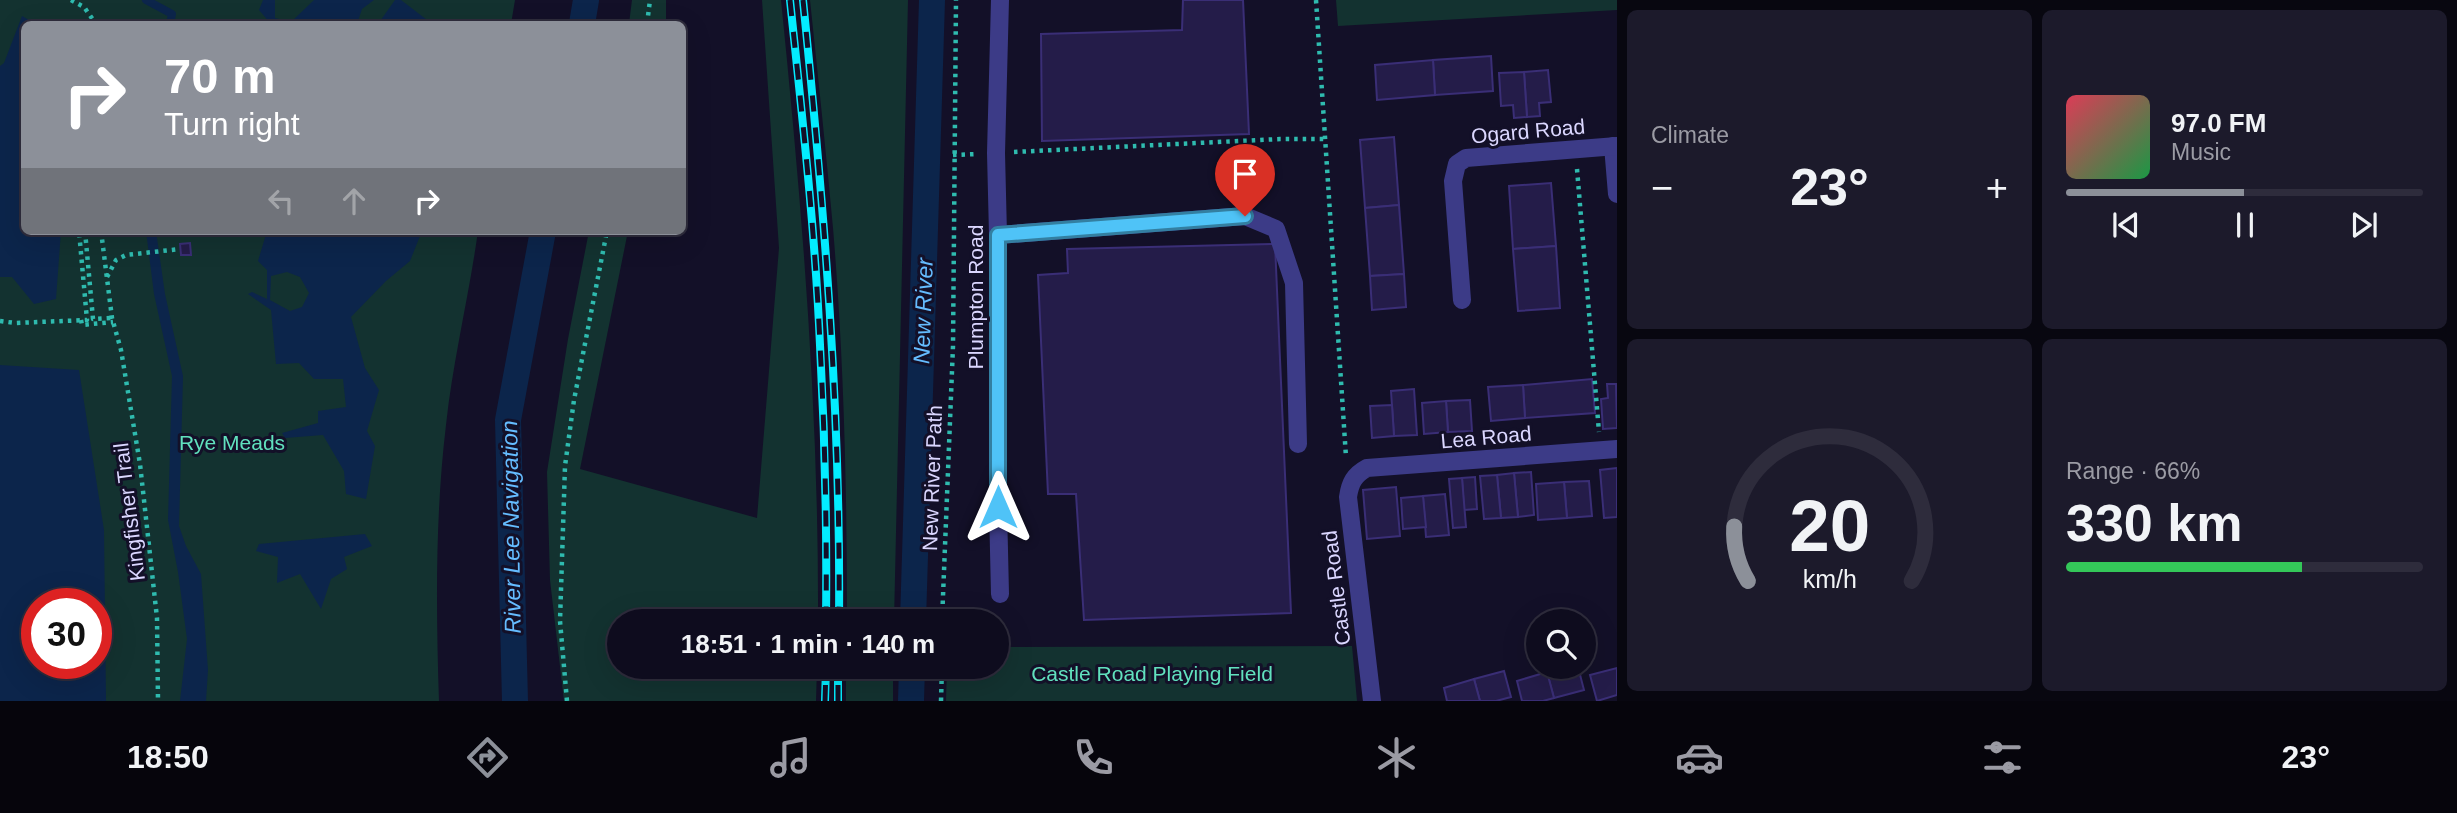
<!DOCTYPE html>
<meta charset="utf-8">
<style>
body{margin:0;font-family:Arial,sans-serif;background:#1c1a2b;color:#f1f3f6;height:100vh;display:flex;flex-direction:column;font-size:26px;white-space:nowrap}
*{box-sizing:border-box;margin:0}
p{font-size:23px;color:#9b9ba4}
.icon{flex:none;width:38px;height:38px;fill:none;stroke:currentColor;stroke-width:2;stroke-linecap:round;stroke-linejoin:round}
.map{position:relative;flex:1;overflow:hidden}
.side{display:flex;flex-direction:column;gap:10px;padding:10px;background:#080710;width:840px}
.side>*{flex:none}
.hud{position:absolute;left:21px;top:21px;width:665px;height:214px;border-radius:10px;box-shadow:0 7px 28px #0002,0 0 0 2px #2e2c3c;background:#8c9099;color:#fff;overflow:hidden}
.controls{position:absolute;left:1526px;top:609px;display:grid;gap:14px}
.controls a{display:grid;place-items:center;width:70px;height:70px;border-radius:50%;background:#0e0c1e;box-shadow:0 7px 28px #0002,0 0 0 2px #2e2c3c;font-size:35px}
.speed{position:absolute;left:21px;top:588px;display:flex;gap:14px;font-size:35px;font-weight:700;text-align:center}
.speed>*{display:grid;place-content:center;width:91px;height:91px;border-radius:50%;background:#0e0c1e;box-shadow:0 7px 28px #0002,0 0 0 2px #2e2c3c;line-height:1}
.speed .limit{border:10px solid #d22;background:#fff;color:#111}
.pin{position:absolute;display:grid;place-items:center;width:60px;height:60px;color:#fff;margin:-72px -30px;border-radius:50% 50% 50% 0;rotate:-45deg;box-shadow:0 0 7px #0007}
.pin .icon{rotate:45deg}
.me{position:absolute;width:77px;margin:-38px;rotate:0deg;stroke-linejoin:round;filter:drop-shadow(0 0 5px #0008)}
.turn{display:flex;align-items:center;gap:24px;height:147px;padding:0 28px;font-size:32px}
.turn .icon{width:91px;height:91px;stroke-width:2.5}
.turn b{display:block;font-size:49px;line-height:60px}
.lanes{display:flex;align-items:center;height:66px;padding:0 28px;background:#0003;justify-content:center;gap:35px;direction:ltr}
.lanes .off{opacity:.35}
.big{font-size:52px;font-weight:600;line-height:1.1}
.side .card{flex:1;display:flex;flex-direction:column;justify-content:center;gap:10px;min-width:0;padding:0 24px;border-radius:10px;background:#1c1a2b}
.side .dial{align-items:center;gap:0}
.dial svg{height:182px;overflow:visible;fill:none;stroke:#2e2c3c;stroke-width:7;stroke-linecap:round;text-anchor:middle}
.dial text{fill:#f1f3f6;stroke:none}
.song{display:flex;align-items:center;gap:21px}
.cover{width:84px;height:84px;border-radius:10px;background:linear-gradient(135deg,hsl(350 70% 55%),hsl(140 70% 35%))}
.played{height:7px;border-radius:4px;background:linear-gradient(90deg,#8c9099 50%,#2e2c3c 50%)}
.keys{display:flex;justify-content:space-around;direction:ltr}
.heat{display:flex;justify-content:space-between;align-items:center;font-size:38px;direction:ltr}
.charge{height:10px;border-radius:5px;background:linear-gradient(90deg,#34c759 66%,#2e2c3c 0)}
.side .tiles{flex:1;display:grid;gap:10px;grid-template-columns:repeat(2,1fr)}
.trip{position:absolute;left:607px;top:609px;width:402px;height:70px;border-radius:35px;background:#0e0c1e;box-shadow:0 7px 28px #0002,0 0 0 2px #2e2c3c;font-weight:600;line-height:70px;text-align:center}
.tab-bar{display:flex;height:112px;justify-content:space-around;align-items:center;background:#06050c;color:#9b9ba4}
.tab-bar .icon{width:49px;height:49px}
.tab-bar .active{color:#8c9099}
.tab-bar b{font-size:32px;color:#f1f3f6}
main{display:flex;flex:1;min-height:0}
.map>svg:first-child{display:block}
.green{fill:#133230;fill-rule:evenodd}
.water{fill:#0c254b;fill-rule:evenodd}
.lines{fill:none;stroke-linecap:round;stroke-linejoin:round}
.stream{stroke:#0c254b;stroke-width:8}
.canal{stroke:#0c254b;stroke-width:26}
.building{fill:#241c49;stroke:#3a2e76;stroke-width:2}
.path{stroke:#2fbbaf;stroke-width:4.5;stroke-dasharray:3.5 5;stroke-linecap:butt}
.minor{stroke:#3c3b87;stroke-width:18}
.rail-casing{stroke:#03ecff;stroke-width:8}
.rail{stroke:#131028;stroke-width:5;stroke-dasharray:16;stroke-linecap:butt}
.route-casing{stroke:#337fa1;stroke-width:18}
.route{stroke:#4fc3f7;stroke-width:12}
.labels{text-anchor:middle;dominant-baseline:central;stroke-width:6;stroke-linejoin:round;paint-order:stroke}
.street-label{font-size:21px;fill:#dbd7ff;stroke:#131028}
.park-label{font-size:21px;fill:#61e1be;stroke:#131028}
.water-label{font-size:23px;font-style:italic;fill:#65bcff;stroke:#131028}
</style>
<main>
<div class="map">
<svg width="1617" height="701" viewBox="0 0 1617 701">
<rect width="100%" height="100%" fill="#131028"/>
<g class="green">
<path d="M0 0H515L511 24H24V231H478C469 296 453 360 446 425 435 517 436 609 439 701H0ZM37 604H96V663H37Z"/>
<polygon points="632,0 666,0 666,24 629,24"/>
<path d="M762 0H781C802 207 819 413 818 621H620V667H817L816 701H564L550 580 547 472 568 339 589 231H628L580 469 757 518 779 248Z"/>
<path d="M810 0H908L894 621H847C847 490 844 359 833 228 826 152 818 76 810 0Z"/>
<polygon points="1336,0 1617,0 1617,10 1338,26"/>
<polygon points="1352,646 1357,701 946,701 947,667 998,667 998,647"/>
<rect x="846" y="667" width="47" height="34"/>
</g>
<g class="water">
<polygon points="263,0 275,0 275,18 291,22 314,0 374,0 362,9 357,24 271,24 259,10"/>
<polygon points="395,0 401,0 431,23 378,24"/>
<polygon points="22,16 36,24 24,24 24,231 61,231 56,299 34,304 12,277 0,277 0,66 4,63"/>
<polygon points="146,231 156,231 165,294 183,376 179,526 186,546 201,574 208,670 206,701 180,701 187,639 178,572 168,520 172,376 154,294"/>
<path d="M267 231H422L410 261 386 281 351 317 365 368 379 390 367 431 375 446 366 499 346 494 344 471 323 435 285 438 282 433 318 423V411L346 407 343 379H314L299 363 276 364 271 310 248 294 252 292 267 299V270L258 261ZM287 272 300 277 309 293 302 307 290 311 270 300 271 276Z"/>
<path d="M0 365 79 370 104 530 106 701H0ZM37 604H96V663H37Z"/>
<polygon points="365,534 372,546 344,557 347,569 331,579 321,609 300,574 277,583 278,557 256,551 259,544"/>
</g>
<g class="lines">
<polyline class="stream" points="146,0 172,14 170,24"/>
<g class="canal">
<polyline points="582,24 586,0"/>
<polyline points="913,621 932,0"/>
<polyline points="515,701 508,420 543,231"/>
<polyline points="911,701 912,667"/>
</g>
</g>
<g class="building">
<polygon points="1183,0 1243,0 1249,134 1042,141 1041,34 1182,30"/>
<polygon points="1491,56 1493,91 1435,95 1433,60"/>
<polygon points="1433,60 1435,95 1377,100 1375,65"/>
<polygon points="1548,70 1551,102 1539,103 1540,116 1527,117 1524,72"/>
<polygon points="1524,72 1527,117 1514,118 1513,105 1501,106 1499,73"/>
<polygon points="1394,137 1399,205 1365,208 1360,140"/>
<polygon points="1551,183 1556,246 1513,249 1509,186"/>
<polygon points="1399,205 1404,274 1370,276 1365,208"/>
<polygon points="190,243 191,255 181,255 180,244"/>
<polygon points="1275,244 1291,613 1084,620 1076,494 1048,494 1038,275 1068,273 1067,249"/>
<polygon points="1556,246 1560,308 1518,311 1513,249"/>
<polygon points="1404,274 1406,307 1372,310 1370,276"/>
<polygon points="1592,379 1595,413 1525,418 1523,385"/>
<polygon points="1607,384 1616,384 1617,428 1603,429 1601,399 1608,398"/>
<polygon points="1523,385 1525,418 1491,421 1488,387"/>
<polygon points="1414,389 1417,435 1394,436 1391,391"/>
<polygon points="1470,400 1472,431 1448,432 1446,401"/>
<polygon points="1446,401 1448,432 1424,434 1422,403"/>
<polygon points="1392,405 1394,436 1372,438 1370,406"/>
<polygon points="1617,468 1617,517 1604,518 1600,470"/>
<polygon points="1531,472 1534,515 1518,517 1514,473"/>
<polygon points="1514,473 1518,517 1501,518 1497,475"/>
<polygon points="1497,475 1501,518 1484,519 1480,476"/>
<polygon points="1475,477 1477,509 1464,510 1462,478"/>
<polygon points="1462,478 1466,527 1453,528 1449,479"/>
<polygon points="1589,481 1592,516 1567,518 1564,482"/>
<polygon points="1564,482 1567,518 1538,520 1536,484"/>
<polygon points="1396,487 1400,536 1367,539 1363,490"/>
<polygon points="1445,494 1449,535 1426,537 1423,496"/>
<polygon points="1423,496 1426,527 1403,529 1401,498"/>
<polygon points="1567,667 1578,667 1584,690 1554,698 1547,672"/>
<polygon points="1617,668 1617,695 1597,701 1590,675"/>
<polygon points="1504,671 1511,697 1496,701 1480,701 1474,679"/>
<polygon points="1547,672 1554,698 1543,701 1522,701 1517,681"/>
<polygon points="1474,679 1480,701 1447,701 1444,688"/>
</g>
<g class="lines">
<g class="path">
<polyline points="71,0 84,7 96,24"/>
<polyline points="1316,0 1346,457"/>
<polyline points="647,24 650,0"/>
<polyline points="1014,152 1280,139 1324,139"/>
<polyline points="953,155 977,154"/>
<polyline points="1577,169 1599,432"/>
<polyline points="85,231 93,319 112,318"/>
<polyline points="101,231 112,318 121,350 140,464 157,618 158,701"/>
<polyline points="107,277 116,260 126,255 180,249"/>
<polyline points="81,320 82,325 113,322"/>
<polyline points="0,321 15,323 87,320 79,231"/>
<polyline points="942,621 953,346 956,0"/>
<polyline points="567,701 560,621 565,466 574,400 607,231"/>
<polyline points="941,701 942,667"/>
</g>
<g class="minor">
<polyline points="1000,0 996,153 998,235 998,507 1000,594"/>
<polyline points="1613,146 1617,194"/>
<polyline points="998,235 1245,216 1276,229 1294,283 1298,444"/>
<polyline points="1462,300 1453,181 1457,164 1466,158 1617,146"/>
<path d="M1372 701 1348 497C1350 483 1354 475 1367 468L1617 449"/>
</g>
<defs>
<g id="rail">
<path d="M790 0C802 115 815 229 820 345 825 437 827 529 826 621"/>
<path d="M803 0C824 207 841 413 839 621"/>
<polyline points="825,701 826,667"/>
<polyline points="838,701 838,667"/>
</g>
</defs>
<use href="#rail" class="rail-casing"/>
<use href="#rail" class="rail"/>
</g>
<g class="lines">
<defs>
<polyline id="route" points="998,507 998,235 1245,216"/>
</defs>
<use href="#route" class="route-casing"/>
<use href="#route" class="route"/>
</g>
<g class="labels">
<g class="street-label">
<text transform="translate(1528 131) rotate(-5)">Ogard Road</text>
<text transform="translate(975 297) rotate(-90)">Plumpton Road</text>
<text transform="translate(1486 437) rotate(-5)">Lea Road</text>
<text transform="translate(932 478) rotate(-88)">New River Path</text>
<text transform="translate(129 512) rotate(-97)">Kingfisher Trail</text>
<text transform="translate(1336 588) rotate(-97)">Castle Road</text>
</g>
<g class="park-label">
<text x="232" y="442">Rye Meads</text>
<text x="1152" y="673">Castle Road Playing Field</text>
</g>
<g class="water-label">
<text transform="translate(923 311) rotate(-88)">New River</text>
<text transform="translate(511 527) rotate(-91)">River Lee Navigation</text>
</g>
</g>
</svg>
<div class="controls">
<a><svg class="icon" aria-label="search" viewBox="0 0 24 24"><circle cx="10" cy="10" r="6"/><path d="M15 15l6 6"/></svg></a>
</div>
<div class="speed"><div class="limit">30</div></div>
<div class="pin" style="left:1245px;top:216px;background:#d93025"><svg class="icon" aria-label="arrive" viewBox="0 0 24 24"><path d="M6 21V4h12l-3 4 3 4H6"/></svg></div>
<svg class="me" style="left:998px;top:507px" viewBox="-20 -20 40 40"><path d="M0-17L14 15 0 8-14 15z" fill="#4fc3f7" stroke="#fff" stroke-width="4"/></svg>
<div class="trip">18:51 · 1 min · 140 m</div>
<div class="hud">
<div class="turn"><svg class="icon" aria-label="right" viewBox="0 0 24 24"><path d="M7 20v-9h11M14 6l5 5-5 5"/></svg><div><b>70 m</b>Turn right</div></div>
<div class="lanes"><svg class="icon off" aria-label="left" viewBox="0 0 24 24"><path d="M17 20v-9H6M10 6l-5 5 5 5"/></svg><svg class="icon off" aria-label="ahead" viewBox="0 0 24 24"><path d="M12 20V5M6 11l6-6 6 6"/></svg><svg class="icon" aria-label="right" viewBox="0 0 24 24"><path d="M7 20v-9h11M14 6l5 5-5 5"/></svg></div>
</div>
</div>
<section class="side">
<div class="tiles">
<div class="card"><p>Climate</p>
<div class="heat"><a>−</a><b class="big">23°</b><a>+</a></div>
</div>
<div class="card">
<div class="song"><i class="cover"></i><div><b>97.0 FM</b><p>Music</p></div></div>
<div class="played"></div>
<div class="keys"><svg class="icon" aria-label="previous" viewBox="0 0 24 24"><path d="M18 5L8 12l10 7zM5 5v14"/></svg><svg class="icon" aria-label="pause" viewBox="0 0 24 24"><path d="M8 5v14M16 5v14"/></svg><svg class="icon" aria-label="next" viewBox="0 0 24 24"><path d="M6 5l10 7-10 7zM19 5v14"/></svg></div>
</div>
<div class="card dial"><svg viewBox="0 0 100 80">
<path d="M14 69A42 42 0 1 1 86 69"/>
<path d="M14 69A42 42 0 0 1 8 45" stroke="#8c9099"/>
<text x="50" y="56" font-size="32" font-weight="700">20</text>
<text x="50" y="72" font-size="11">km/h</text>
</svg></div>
<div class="card"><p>Range · 66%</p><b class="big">330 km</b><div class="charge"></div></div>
</div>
</section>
</main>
<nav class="tab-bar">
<b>18:50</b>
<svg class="icon active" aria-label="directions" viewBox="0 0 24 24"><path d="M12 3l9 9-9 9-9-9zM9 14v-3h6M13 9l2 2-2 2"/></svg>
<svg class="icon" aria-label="music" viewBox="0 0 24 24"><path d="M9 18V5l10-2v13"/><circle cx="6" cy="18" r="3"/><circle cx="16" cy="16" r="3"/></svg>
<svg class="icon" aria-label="phone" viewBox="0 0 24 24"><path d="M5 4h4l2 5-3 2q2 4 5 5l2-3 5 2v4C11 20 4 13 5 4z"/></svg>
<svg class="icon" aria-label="climate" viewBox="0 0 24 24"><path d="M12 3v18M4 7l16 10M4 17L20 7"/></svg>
<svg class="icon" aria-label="car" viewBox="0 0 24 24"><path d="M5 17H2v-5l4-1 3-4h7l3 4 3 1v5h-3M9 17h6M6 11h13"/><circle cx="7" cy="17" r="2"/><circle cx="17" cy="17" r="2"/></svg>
<svg class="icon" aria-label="filters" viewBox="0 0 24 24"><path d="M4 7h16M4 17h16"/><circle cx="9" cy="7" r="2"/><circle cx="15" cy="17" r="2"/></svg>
<b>23°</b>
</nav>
